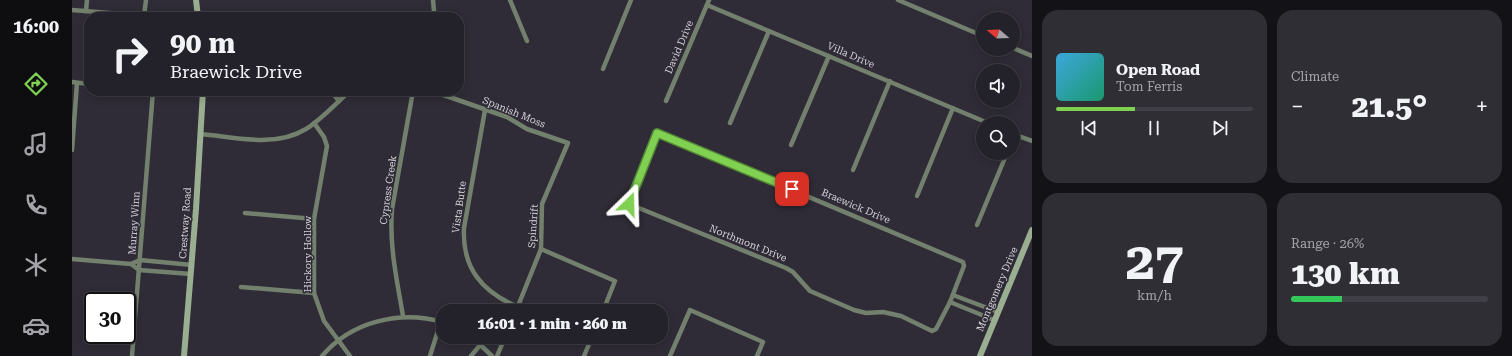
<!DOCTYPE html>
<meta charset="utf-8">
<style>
body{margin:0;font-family:"Roboto Serif",serif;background:#2f2e35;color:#f1f3f6;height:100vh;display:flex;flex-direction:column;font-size:15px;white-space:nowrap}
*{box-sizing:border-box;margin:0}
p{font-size:13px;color:#a3a3a8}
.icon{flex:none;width:22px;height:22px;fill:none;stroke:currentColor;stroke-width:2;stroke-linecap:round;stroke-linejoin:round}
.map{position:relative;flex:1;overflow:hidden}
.details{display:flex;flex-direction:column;gap:10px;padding:10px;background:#131217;width:480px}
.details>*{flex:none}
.top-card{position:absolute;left:12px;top:12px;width:380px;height:84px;border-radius:16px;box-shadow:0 2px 10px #0003,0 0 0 1px #403e46;background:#232129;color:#f1f3f6;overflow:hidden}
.needle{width:26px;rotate:289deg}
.controls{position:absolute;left:904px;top:12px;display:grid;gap:8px}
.controls a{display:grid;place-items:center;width:44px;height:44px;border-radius:50%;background:#232129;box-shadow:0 2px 10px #0003,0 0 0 1px #403e46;font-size:20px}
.speed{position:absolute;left:12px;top:292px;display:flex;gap:8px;font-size:20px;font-weight:700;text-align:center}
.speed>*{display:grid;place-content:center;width:52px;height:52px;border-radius:50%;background:#232129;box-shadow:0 2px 10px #0003,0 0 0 1px #403e46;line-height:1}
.speed .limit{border:2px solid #111;border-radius:6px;background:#fff;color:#111}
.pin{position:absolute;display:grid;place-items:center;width:34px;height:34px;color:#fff;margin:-17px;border-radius:8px;box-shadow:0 2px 6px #0006}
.me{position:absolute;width:44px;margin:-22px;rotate:22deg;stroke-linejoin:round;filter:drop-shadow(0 0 3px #0008)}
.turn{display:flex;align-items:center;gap:14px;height:84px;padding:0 20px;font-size:18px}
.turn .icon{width:52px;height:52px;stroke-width:2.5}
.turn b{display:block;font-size:28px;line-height:34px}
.big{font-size:30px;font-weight:800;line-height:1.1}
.details .widget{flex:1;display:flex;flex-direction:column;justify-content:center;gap:6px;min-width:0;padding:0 14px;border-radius:16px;background:#2f2e35}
.details .dial{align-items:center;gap:0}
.dial b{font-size:52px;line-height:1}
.song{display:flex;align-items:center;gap:12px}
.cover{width:48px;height:48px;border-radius:6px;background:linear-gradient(135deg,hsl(200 70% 55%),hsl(160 70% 35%))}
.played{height:4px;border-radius:2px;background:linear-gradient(90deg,#80d051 40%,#403e46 40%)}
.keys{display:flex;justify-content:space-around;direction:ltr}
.heat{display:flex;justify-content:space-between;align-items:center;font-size:22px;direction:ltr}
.charge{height:6px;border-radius:3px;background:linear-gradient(90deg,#34c759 26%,#403e46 0)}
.details .tiles{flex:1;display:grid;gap:10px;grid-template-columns:repeat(2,1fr)}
.trip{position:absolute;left:364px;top:304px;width:232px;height:40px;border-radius:16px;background:#232129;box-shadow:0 2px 10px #0003,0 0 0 1px #403e46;font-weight:800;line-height:40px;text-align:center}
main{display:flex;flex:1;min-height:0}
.tab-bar{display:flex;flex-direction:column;width:72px;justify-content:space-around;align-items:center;background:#0e0d10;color:#a3a3a8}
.tab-bar .icon{width:28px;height:28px}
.tab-bar .current{color:#80d051}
.tab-bar b{font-size:18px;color:#f1f3f6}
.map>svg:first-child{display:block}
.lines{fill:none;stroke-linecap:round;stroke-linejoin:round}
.street{stroke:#73806d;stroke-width:4.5}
.secondary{stroke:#9aae91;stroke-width:6}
.route-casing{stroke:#538735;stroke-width:10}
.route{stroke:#80d051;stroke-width:7}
.labels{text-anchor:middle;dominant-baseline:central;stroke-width:3;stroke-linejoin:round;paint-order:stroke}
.street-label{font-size:10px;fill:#d2d0d7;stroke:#2f2c37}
</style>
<main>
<nav class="tab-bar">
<b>16:00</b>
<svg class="icon current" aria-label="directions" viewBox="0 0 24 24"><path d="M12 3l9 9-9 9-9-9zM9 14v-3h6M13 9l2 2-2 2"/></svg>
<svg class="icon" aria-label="music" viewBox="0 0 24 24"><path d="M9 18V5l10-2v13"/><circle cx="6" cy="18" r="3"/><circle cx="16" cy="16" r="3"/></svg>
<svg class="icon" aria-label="phone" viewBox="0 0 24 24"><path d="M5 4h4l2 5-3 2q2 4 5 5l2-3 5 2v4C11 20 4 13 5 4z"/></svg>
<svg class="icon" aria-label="climate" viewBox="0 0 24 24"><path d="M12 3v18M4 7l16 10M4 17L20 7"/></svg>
<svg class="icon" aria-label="car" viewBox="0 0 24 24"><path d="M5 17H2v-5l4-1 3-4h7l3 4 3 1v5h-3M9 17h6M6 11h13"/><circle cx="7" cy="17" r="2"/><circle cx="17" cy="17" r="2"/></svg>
</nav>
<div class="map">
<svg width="960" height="356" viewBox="0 0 960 356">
<rect width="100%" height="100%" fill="#2f2c37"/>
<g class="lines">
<g class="street">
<polyline points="361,0 362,11"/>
<polyline points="438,0 455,41"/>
<polyline points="826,0 911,36"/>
<polyline points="635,5 916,123"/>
<polyline points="0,10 87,17"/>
<polyline points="14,11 15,0"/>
<polyline points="72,16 74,0"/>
<polyline points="941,48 960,56"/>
<polyline points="531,69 559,0"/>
<polyline points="0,82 17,84"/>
<polyline points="259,91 267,101"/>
<polyline points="360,91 435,117 455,129 496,143 470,204 469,249 444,311"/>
<polyline points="594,101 637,0"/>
<path d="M413 110 392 228C390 268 410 292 446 307"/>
<polyline points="242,123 252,137 255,146 242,219 242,293 252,321 278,356"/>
<polyline points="658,123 697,31"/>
<polygon points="585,133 891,262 892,266 878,302 864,329 860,331 829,316 811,312 794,313 782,310 738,291 721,272 714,268 557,204"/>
<path d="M129 134C163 137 203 148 234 129 250 119 264 103 278 91"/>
<polyline points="941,134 960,141"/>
<polyline points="719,145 757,56"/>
<polyline points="0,150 5,83"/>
<polyline points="781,170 818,81"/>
<polyline points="845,196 881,108"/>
<polyline points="173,213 242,219"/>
<polyline points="905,225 935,153"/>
<polyline points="469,249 543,281 531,311"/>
<polyline points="0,259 59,264 67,270 119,274"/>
<polyline points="59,264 68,260 120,265"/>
<polyline points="169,287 242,293"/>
<polyline points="881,295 926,312"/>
<polyline points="878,302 922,320"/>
<path d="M331 316C325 280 317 246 320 209L341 91"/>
<polyline points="400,337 420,356"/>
<polyline points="60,356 81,91"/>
<path d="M250 356C280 321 328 310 371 322"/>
<polyline points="358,356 369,321"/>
<polyline points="399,356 409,344"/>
<polyline points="425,356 433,337"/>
<polyline points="512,356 520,337"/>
<polyline points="598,356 618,310 691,342 685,356"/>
</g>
<g class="secondary">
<polyline points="124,0 126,17"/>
<polyline points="112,356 124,209 131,91"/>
<polyline points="908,356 960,230"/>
</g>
</g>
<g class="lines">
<defs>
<polyline id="route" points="557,204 585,133 720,189"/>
</defs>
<use href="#route" class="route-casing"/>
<use href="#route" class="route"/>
</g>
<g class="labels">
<g class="street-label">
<text transform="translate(607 47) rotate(-67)">David Drive</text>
<text transform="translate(779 55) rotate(23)">Villa Drive</text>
<text transform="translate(442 112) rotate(22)">Spanish Moss</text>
<text transform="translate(316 190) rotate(-82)">Cypress Creek</text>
<text transform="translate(784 206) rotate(23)">Braewick Drive</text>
<text transform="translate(387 207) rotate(-82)">Vista Butte</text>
<text transform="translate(62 223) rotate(-86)">Murray Winn</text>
<text transform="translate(113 223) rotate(-86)">Crestway Road</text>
<text transform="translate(461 226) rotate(-86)">Spindrift</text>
<text transform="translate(676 243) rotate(22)">Northmont Drive</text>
<text transform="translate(235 254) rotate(-90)">Hickory Hollow</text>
<text transform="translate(925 289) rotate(-67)">Montgomery Drive</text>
</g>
</g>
</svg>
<div class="controls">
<a><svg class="needle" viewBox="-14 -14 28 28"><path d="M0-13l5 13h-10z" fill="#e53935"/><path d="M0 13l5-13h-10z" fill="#a3a3a8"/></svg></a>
<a><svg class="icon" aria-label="sound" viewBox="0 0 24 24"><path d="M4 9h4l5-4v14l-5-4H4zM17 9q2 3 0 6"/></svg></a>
<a><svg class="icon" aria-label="search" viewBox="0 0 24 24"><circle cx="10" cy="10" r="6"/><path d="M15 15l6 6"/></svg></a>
</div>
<div class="speed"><div class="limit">30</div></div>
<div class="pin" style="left:720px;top:189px;background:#d93025"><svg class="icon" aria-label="arrive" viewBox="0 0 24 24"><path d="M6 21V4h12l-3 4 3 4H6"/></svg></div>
<svg class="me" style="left:557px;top:204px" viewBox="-20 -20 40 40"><path d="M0-17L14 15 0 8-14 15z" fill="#80d051" stroke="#fff" stroke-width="4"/></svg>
<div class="trip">16:01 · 1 min · 260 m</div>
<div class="top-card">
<div class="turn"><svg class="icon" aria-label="right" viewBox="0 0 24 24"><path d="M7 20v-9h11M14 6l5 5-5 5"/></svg><div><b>90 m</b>Braewick Drive</div></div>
</div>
</div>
<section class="details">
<div class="tiles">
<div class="widget">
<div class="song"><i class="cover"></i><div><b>Open Road</b><p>Tom Ferris</p></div></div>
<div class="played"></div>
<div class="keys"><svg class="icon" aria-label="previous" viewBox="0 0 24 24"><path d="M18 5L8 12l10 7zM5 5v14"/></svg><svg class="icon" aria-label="pause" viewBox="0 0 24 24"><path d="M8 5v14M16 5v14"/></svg><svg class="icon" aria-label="next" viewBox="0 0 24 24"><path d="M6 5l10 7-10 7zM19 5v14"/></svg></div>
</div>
<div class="widget"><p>Climate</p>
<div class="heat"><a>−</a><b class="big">21.5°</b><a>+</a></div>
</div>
<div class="widget dial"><b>27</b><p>km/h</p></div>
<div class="widget"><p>Range · 26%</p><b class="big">130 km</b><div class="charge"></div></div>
</div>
</section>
</main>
